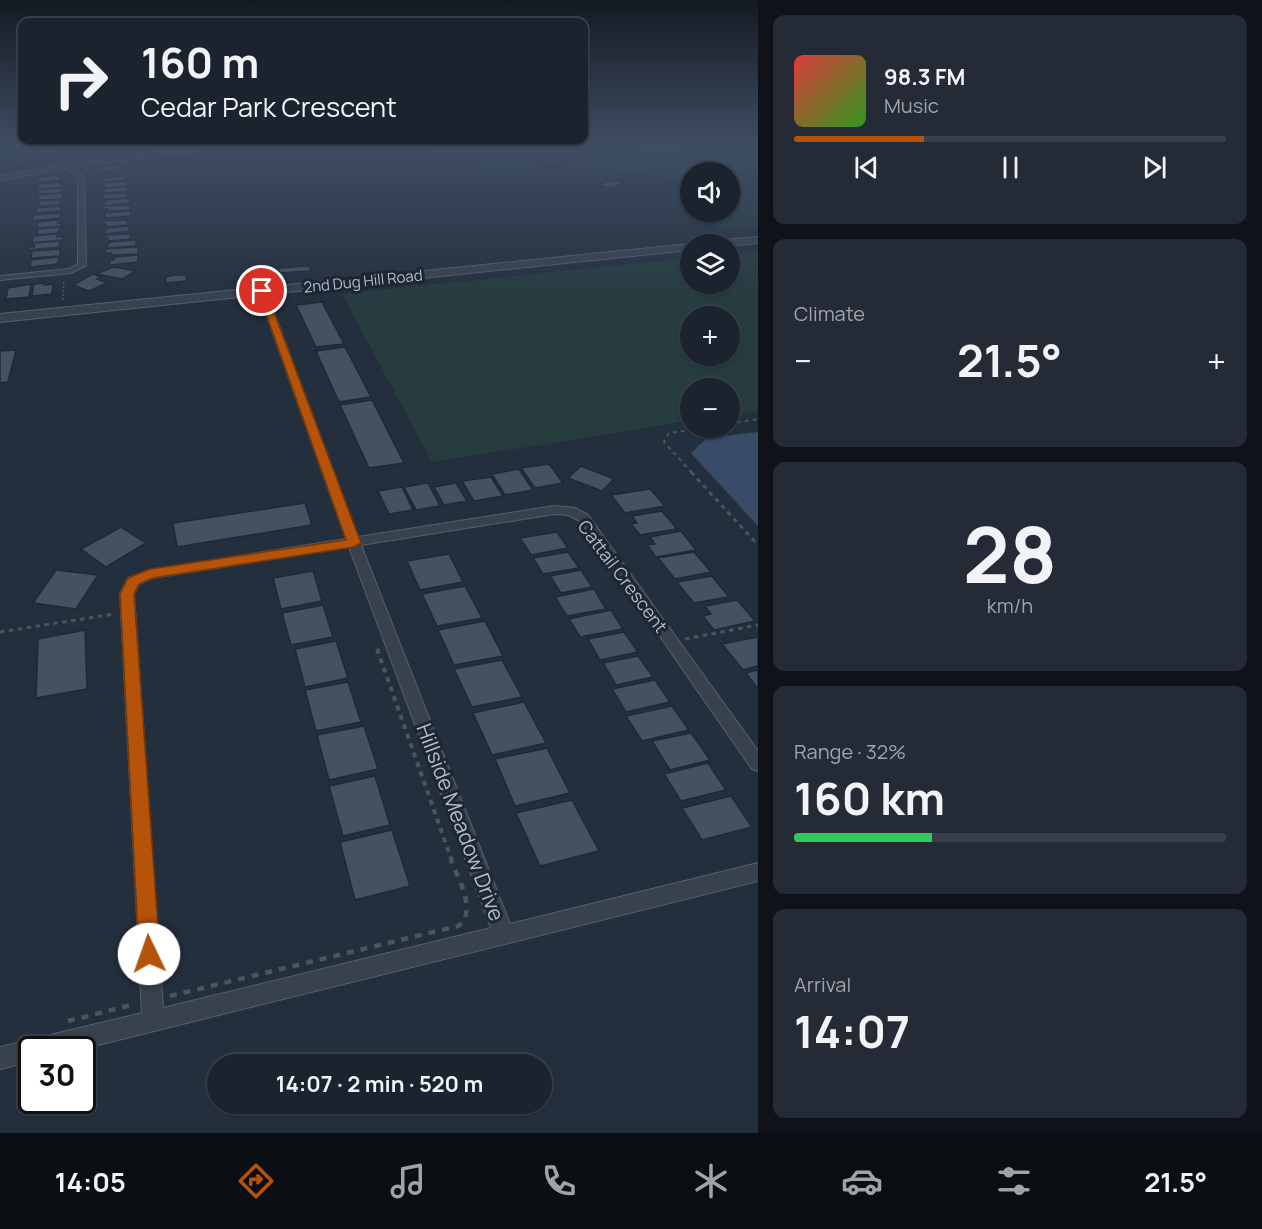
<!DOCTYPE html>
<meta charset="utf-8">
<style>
body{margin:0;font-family:Manrope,sans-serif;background:#242b36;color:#f1f3f6;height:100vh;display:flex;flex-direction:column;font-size:22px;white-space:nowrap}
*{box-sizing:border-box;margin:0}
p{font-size:20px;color:#a0a4aa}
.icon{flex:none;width:33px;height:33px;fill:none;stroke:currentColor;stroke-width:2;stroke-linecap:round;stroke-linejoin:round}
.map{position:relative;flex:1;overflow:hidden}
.sheet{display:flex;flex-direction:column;gap:15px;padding:15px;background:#0f1319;width:504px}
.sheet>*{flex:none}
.hud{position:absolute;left:18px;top:18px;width:570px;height:126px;border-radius:12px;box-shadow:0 2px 4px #0004,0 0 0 2px #39404a;background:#1b232e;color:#f1f3f6;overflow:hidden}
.tools{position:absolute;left:680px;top:162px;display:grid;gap:12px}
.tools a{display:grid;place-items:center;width:60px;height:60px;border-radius:50%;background:#1b232e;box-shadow:0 2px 4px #0004,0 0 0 2px #39404a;font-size:30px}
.speed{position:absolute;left:18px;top:1036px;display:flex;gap:12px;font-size:30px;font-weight:700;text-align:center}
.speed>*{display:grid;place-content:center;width:78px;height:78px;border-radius:50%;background:#1b232e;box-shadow:0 2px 4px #0004,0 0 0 2px #39404a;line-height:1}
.speed .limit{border:3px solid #111;border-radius:9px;background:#fff;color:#111}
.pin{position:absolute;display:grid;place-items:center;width:51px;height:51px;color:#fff;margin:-26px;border:3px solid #fff;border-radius:50%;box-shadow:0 2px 6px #0007}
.me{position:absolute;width:66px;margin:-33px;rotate:357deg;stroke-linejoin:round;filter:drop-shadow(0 0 4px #0008)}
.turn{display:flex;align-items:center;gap:21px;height:126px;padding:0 24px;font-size:27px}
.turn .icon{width:78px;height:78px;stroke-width:2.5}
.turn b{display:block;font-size:42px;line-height:51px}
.big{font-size:45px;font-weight:700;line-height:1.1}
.sheet .widget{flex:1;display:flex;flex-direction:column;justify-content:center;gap:9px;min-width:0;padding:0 21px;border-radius:12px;background:#242b36}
.sheet .dial{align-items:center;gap:0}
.dial b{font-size:78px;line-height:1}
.song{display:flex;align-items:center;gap:18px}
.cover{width:72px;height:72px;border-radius:9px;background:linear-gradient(135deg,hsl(0 70% 55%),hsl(110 70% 35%))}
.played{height:6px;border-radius:3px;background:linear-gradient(90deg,#b45309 30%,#39404a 30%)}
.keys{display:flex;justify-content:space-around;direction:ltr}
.heat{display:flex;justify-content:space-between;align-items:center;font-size:33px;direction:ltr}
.charge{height:9px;border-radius:4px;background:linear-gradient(90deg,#34c759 32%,#39404a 0)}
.trip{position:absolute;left:207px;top:1054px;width:345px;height:60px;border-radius:30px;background:#1b232e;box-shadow:0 2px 4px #0004,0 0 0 2px #39404a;font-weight:700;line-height:60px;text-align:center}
.tab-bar{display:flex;height:96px;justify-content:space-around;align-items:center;background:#0b0e12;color:#a0a4aa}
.tab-bar .icon{width:42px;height:42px}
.tab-bar .current{color:#b45309}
.tab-bar b{font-size:27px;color:#f1f3f6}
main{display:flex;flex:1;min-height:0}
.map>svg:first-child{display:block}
.green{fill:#263c3f;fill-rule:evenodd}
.water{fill:#394c67}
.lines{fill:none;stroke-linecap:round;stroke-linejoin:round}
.stream{stroke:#394c67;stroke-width:2}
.building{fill:#455162;stroke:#1f2835;stroke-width:1.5}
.minor-casing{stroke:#565f6c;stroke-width:2}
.tertiary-casing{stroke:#565f6c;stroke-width:2}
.path-far4{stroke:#44595c;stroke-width:1.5;stroke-dasharray:2 2;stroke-linecap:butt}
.path-far3{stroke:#44595c;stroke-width:2;stroke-dasharray:4 4;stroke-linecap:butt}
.path-far2{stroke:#44595c;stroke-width:3;stroke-dasharray:4.5 4.5;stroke-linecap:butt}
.path-far1{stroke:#44595c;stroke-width:4;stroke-dasharray:5 5;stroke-linecap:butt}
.path{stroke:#44595c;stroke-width:4.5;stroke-dasharray:7 7;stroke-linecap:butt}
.minor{fill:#38414e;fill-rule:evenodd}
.tertiary{fill:#38414e;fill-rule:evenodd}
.route{fill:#b45309;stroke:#753606;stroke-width:1.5}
.labels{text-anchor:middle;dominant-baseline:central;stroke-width:6;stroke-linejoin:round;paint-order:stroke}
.far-street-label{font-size:15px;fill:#b4bcc9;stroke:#1d2633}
.street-label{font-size:18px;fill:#b4bcc9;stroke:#1d2633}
.near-street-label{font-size:21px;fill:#b4bcc9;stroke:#1d2633}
</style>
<main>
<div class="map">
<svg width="758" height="1133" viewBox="0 0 758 1133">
<rect width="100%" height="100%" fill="#242f3e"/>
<g class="green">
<polygon points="382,143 758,143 758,199 753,200 758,211 758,228 717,228 694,212 729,212 729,172 690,172 690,187 662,176 576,165 542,164 514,169 489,168 454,153"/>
<path d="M758 251V411L729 416V388H690V421L432 462 342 294 690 258V284H729V254ZM729 316V356H690V316Z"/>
</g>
<polygon class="water" points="758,432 758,526 691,453 707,438"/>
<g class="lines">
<polyline class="stream" points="591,143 758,161"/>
</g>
<g class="building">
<polygon points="29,156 37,159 14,163 10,159"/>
<polygon points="119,164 122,169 98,172 97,169 101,169 100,166"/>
<polygon points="57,175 62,181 37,182 36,178"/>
<polygon points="125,176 126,180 102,182 105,177"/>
<polygon points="126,181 127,186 105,188 105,185 101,185 101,183"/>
<polygon points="608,181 620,181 624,183 610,188 598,185"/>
<polygon points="60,182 60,184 64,184 63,187 38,189 38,184"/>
<polygon points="127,187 127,192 102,193 106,188"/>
<polygon points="63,188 60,193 36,194 37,190"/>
<polygon points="63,193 62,199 38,200 39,195"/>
<polygon points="126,193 126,198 105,199 103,197 103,194"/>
<polygon points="129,198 130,203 104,206 106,200"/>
<polygon points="62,200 59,205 38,206 39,201"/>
<polygon points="130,205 130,210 107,211 107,209 103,209 104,206"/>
<polygon points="61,206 61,211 36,213 36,208"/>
<polygon points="131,211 131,216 105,218 105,213"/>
<polygon points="62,213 59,218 32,221 33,215"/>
<polygon points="58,220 58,223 62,222 61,226 37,228 38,222"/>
<polygon points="128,220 128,225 107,227 106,224 103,224 103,221"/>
<polygon points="129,226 130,231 105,234 105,230 108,228"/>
<polygon points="62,227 57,233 37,235 38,229"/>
<polygon points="58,234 57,237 63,236 62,240 32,243 33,236"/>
<polygon points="130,234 130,239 108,241 108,238 105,239 105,235"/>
<polygon points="136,240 136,246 106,248 110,242"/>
<polygon points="60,241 60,247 29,250 29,247 34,247 34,243"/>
<polygon points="138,247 138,254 111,255 111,253 105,253 106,249"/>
<polygon points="60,249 60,256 31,258 32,251"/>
<polygon points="138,255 138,262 110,265 110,260 114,260 114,257"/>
<polygon points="60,257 57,264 30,267 31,260"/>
<polygon points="309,266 311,271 280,273 278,268"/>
<polygon points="114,267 136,271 122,279 96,274"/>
<polygon points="93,274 102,277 97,279 107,283 89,291 73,285"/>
<polygon points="174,275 186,275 187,281 166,283 166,277"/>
<polygon points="45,283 44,285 53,284 52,294 32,296 34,284"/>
<polygon points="31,284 29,297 6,299 8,288"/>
<polygon points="322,302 344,344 316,347 296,305"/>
<polygon points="345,347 371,397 339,402 316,351"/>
<polygon points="16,350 8,382 0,383 0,351"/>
<polygon points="372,400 404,463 369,468 340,405"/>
<polygon points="549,464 563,483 535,488 521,468"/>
<polygon points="581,466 614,479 602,491 568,478"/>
<polygon points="519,469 533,490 505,495 492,474"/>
<polygon points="491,477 503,496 474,501 462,481"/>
<polygon points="428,483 440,506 416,510 404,487"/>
<polygon points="456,483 467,501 444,505 434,487"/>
<polygon points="402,487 413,510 389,514 378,491"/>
<polygon points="650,489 665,506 625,513 611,495"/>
<polygon points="305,503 312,525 177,547 173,523"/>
<polygon points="662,511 677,529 640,535 631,524 637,523 632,516"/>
<polygon points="121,527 146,543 106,567 81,549"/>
<polygon points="681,531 696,550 656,557 647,545 655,544 650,537"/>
<polygon points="557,532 568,548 531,555 520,538"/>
<polygon points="568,552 579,568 543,574 533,558"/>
<polygon points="694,552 711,572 675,579 658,558"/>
<polygon points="449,554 463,582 420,590 407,561"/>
<polygon points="56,570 98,575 76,609 33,603"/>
<polygon points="581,570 592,587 561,593 550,576"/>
<polygon points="313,571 322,601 281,609 273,578"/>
<polygon points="712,576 729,597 694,603 677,582"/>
<polygon points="465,586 482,618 437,626 422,594"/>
<polygon points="594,589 606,609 567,616 555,597"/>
<polygon points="737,600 755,621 714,630 703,616 711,614 705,606"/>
<polygon points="323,605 333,637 291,645 282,613"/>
<polygon points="611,610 623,629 580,637 569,619"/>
<polygon points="485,621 503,656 454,665 438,630"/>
<polygon points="85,630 87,689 36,698 38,639"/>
<polygon points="624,632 638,652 600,660 588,639"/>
<polygon points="758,637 758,666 743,670 722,644"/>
<polygon points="336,641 348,678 305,687 295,649"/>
<polygon points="638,656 653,677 616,685 603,663"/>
<polygon points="502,660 522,697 472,707 454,669"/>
<polygon points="758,670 758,689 746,673"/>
<polygon points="655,680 670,702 626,712 612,689"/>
<polygon points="348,682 361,722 316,731 305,690"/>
<polygon points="524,702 546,743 492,755 473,713"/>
<polygon points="672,706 689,730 642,741 626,716"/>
<polygon points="364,726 378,769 329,780 317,735"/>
<polygon points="691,733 710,760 670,770 652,741"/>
<polygon points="547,748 570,793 515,806 495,759"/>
<polygon points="708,763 726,790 681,801 664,774"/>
<polygon points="375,776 390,825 343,836 329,786"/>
<polygon points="731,796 752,827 702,840 682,808"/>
<polygon points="572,800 599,851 540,866 516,813"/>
<polygon points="392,830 410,886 355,900 340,842"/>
</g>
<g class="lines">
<defs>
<g id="minor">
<polygon points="51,143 54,145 55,153 70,164 103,158 195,149 198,151 74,167 84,179 86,265 71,273 0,280 0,276 69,269 78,264 78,179 67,168 0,180 0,176 63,165 49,154 48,145"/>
<path d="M259 289 266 291 358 537 554 506 575 508 588 515 758 751V771L752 769 580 521 568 515 554 514 361 545 510 924 758 863V881L78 1050H32V1061L0 1069V1047L142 1013 120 594 128 578 150 570 346 539 258 291ZM349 547 491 928 163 1008 134 594 139 584 153 578Z"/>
</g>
<g id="tertiary">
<polygon points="758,237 758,243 729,246 706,244 711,241"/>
<polygon points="690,244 692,244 690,244 690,250 0,322 0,314"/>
</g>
</defs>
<use href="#minor" class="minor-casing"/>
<use href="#tertiary" class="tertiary-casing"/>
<polyline class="path-far4" points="63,300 64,280"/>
<g class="path-far3">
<polyline points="729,424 758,419"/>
<polyline points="692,473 664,442 669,433 706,428"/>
</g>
<g class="path-far2">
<polyline points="691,472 758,545"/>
<polyline points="0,632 114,614"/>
<polyline points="685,639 758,625"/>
</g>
<polyline class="path-far1" points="377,649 452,861"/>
<g class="path">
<path d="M170 996 458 926C478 911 458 879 451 860"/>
<polyline points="68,1021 135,1004"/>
</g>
<use href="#minor" class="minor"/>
<use href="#tertiary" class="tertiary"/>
</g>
<linearGradient id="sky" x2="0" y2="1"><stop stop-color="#141a22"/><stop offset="0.48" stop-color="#3f4d63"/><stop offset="1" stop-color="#3f4d63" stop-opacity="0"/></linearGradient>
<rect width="758" height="301" fill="url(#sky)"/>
<polygon class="route" points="259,289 266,291 361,543 354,547 153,578 139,584 134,594 160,954 157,962 149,965 142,962 139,954 120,594 128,578 150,569 346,540 258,291"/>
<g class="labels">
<g class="far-street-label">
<text transform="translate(363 281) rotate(-6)">2nd Dug Hill Road</text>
</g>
<g class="street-label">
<text transform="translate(623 576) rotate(53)">Cattail Crescent</text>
</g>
<g class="near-street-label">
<text transform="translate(461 822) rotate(69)">Hillside Meadow Drive</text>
</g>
</g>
</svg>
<div class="tools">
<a><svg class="icon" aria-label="sound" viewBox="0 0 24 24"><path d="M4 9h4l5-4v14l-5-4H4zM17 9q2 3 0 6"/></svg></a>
<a><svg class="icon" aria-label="layers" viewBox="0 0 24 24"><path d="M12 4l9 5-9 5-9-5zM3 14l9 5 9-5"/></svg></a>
<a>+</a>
<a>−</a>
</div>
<div class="speed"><div class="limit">30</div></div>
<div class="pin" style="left:262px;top:291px;background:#d93025"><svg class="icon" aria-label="arrive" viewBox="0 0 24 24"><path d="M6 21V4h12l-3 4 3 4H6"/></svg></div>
<svg class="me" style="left:149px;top:954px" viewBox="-20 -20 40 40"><circle r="19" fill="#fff"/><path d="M0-13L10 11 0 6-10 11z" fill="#b45309"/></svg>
<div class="trip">14:07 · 2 min · 520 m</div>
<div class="hud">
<div class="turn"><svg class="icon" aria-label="right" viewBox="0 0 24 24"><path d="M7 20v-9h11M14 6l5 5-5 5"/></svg><div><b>160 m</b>Cedar Park Crescent</div></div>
</div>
</div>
<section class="sheet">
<div class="widget">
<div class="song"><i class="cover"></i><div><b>98.3 FM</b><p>Music</p></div></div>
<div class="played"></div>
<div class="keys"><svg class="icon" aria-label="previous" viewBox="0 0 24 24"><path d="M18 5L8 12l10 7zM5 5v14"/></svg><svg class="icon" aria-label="pause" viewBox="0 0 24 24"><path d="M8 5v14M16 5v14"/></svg><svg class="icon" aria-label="next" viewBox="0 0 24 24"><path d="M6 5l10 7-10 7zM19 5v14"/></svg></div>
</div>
<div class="widget"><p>Climate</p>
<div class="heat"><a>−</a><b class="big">21.5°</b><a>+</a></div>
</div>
<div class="widget dial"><b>28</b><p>km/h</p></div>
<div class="widget"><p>Range · 32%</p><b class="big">160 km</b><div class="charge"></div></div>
<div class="widget"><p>Arrival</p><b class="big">14:07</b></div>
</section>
</main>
<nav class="tab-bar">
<b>14:05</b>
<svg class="icon current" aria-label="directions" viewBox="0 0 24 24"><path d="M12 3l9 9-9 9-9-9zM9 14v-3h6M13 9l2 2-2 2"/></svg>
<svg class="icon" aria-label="music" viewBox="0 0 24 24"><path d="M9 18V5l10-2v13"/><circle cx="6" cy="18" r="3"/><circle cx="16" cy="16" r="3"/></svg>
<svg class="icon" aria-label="phone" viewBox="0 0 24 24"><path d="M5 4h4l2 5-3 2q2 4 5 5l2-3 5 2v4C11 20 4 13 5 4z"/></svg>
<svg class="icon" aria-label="climate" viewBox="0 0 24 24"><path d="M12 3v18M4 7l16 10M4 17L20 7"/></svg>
<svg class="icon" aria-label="car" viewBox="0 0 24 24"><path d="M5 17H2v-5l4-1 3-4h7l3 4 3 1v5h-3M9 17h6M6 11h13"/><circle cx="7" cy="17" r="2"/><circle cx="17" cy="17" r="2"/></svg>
<svg class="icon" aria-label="filters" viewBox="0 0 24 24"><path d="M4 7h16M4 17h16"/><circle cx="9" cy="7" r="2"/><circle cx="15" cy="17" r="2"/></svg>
<b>21.5°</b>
</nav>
